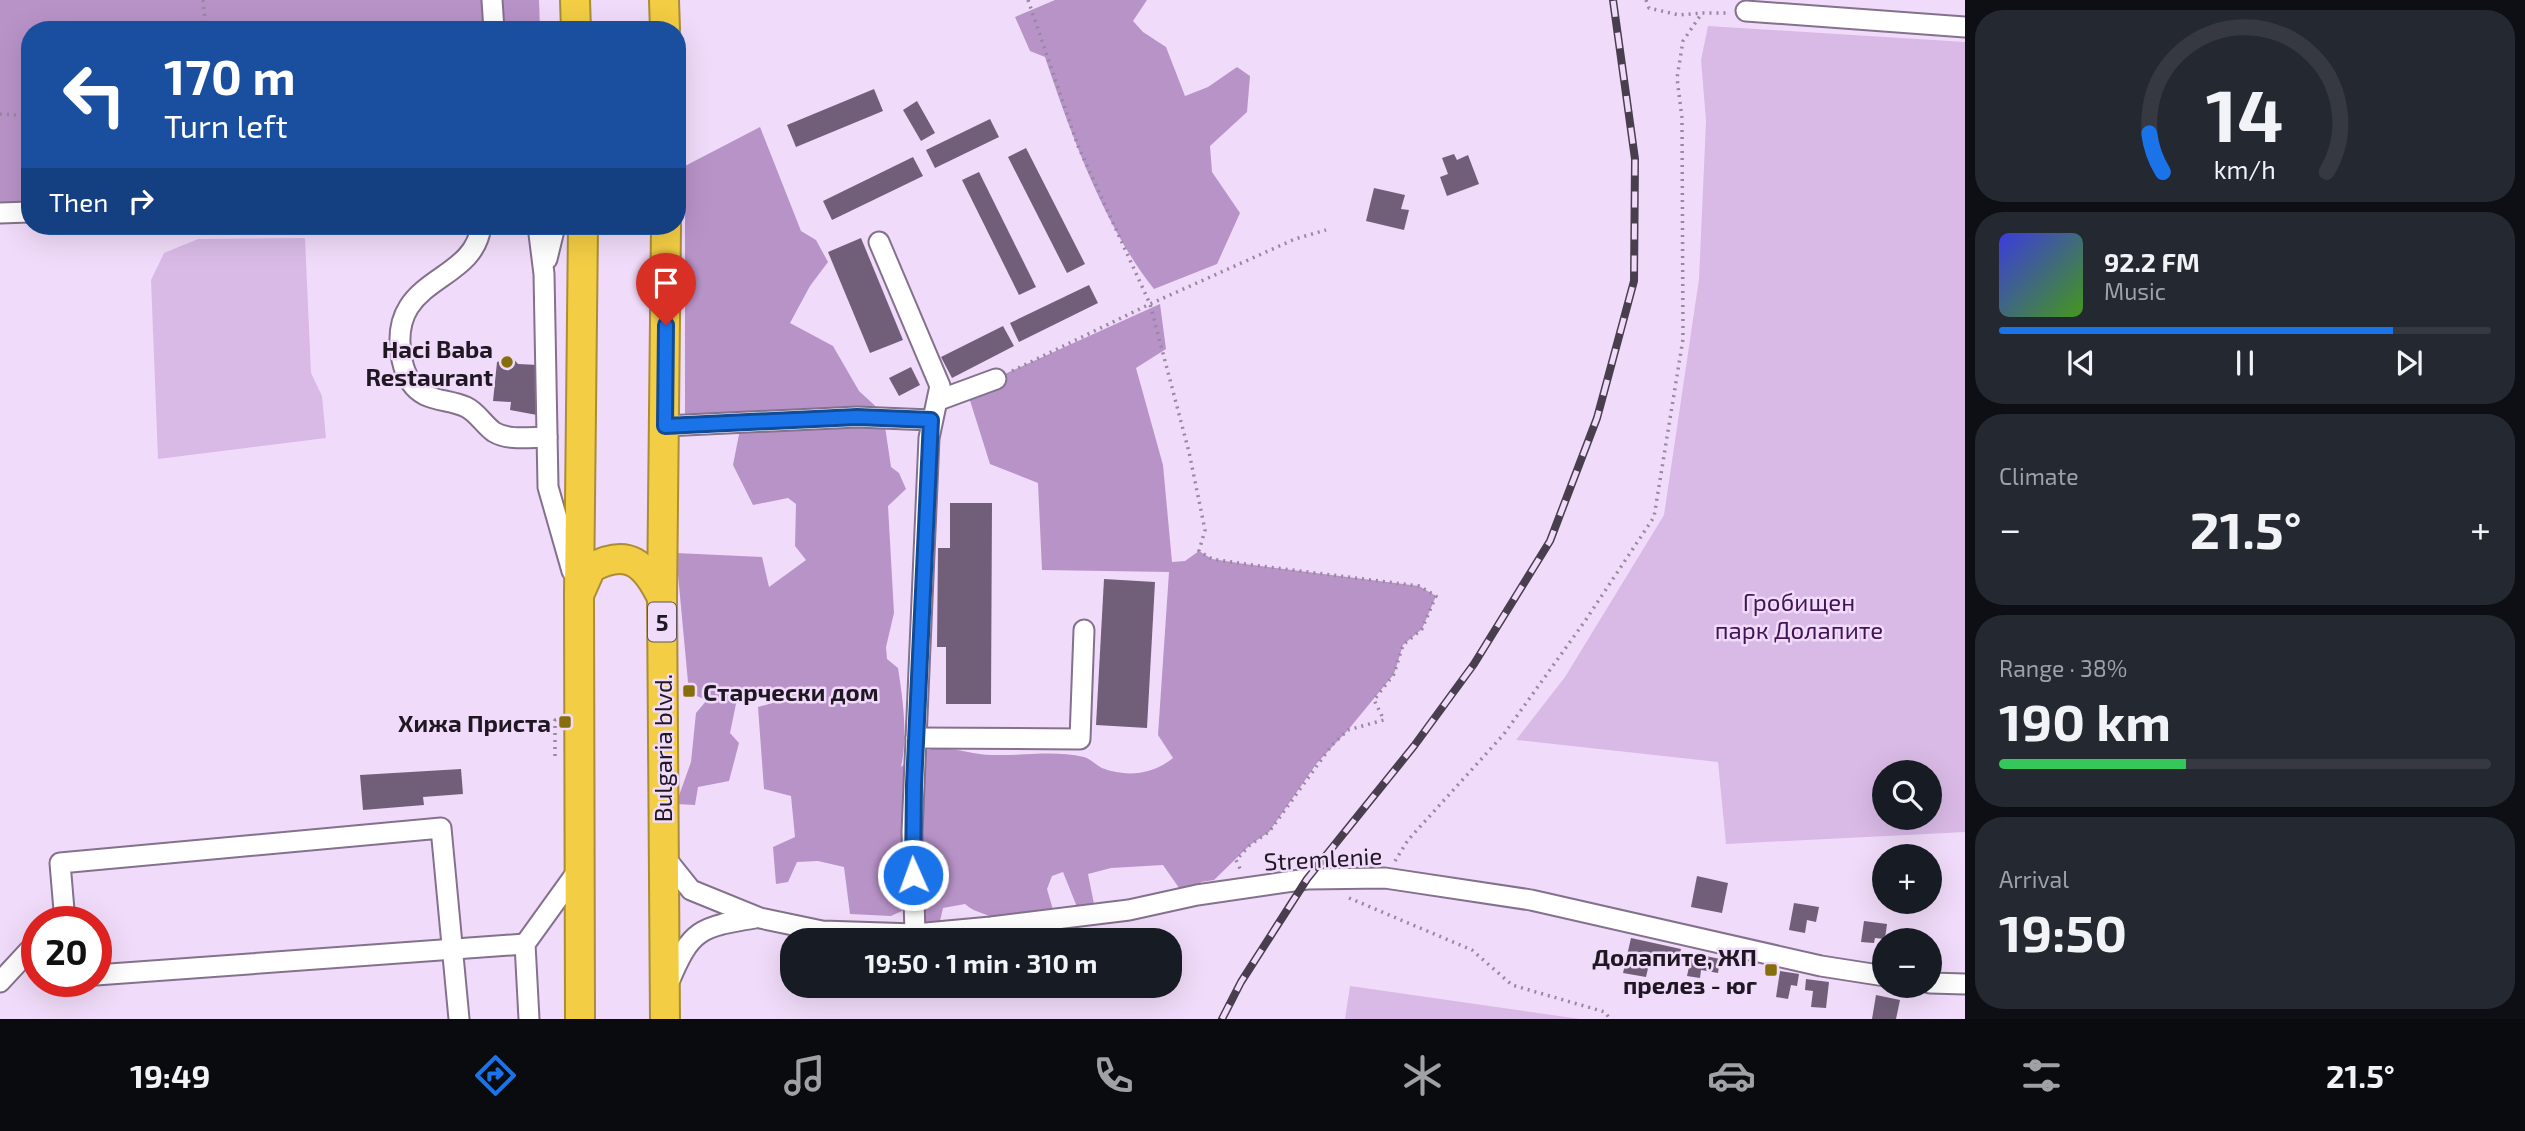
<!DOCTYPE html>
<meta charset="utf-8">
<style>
body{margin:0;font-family:"Exo 2",sans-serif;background:#242831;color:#f1f3f6;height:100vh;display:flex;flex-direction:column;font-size:26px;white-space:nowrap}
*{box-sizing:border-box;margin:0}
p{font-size:23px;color:#9ea1a6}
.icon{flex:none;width:38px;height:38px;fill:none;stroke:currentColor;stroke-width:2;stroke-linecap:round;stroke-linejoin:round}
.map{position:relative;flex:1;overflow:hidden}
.panel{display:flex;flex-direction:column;gap:10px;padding:10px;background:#0d0f14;width:560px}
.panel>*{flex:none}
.top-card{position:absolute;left:21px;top:21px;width:665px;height:214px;border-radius:28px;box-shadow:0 7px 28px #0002;background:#1a4fa0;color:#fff;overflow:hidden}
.buttons{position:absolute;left:1872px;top:760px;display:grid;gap:14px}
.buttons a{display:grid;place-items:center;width:70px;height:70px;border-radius:50%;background:#171b24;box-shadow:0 7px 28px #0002;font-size:35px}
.speed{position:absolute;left:21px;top:906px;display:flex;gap:14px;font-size:35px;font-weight:700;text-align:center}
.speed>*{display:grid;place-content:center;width:91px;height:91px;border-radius:50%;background:#171b24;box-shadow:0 7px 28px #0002;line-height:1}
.speed .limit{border:10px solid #d22;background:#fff;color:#111}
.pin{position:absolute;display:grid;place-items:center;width:60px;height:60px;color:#fff;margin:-72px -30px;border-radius:50% 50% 50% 0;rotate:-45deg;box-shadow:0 0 7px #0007}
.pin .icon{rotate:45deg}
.me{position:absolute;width:77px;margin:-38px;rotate:358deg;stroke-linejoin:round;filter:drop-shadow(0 0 5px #0008)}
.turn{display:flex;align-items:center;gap:24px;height:147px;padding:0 28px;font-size:32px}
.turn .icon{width:91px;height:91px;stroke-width:2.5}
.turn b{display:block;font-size:49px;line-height:60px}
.then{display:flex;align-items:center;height:66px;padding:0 28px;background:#0003;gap:14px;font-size:26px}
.big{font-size:52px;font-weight:700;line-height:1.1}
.panel .tile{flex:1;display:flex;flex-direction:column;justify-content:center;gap:10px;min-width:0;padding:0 24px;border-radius:28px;background:#242831}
.panel .dial{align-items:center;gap:0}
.dial svg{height:182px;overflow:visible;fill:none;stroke:#363941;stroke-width:7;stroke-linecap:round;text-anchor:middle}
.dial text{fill:#f1f3f6;stroke:none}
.song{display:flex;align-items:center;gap:21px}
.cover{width:84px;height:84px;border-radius:10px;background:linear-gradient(135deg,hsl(240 70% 55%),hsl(100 70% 35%))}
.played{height:7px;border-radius:4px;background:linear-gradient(90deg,#1a73e8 80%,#363941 80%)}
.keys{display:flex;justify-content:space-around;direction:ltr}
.heat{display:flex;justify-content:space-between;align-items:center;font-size:38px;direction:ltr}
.charge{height:10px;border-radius:5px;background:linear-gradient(90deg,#34c759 38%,#363941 0)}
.trip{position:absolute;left:780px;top:928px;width:402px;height:70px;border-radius:28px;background:#171b24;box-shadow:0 7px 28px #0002;font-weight:700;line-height:70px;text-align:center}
.tabs{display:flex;height:112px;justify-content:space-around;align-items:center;background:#090b0e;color:#9ea1a6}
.tabs .icon{width:49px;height:49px}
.tabs .active{color:#1a73e8}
.tabs b{font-size:32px;color:#f1f3f6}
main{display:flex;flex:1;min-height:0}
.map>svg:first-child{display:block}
.green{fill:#d9bae6;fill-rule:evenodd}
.forest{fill:#b893c8}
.building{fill:#715f79}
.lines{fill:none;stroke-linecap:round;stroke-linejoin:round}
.minor-casing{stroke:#84718c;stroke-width:23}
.highway-casing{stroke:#a98d38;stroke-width:32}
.path{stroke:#98889f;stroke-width:3.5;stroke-dasharray:2 5;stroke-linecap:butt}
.minor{stroke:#fff;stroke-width:19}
.highway{stroke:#f3cd44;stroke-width:28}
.rail-casing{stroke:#493e4d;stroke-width:8}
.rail{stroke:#f1dbfa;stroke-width:5;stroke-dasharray:16;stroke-linecap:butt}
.route-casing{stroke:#114b97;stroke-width:18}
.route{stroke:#1a73e8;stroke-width:12}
.poi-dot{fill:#876e0d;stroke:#f1dbfa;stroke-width:2.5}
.labels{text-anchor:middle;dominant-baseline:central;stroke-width:5;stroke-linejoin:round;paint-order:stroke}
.shield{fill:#f1dbfa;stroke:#5e5263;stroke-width:2}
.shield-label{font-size:23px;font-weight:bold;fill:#1f1722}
.poi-label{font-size:24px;font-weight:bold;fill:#1f1722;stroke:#f1dbfa;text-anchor:end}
.park-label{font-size:24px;fill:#431454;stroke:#f1dbfa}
.street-label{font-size:24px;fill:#1f1722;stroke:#f1dbfa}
</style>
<main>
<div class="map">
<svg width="1965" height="1019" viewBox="0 0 1965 1019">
<rect width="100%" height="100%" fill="#f1dbfa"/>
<g class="green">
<path d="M1708 26 1965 42V832L1726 844 1718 762 1516 740 1565 677 1664 515 1699 279 1706 121 1701 60ZM1885 772H1930V817H1885Z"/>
<polygon points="305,238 311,373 322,396 326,438 158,459 151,280 164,253 198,239"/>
<polygon points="1350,986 1580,1019 1345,1019"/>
</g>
<g class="forest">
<polygon points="0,0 539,0 540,30 30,30 30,205 0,207"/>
<path d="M1055 0H1147L1133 21 1143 32 1166 47 1185 96 1208 87 1237 67 1250 76 1247 112 1210 146 1212 172 1240 213 1217 264 1154 289C1105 228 1070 132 1045 57L1030 51 1015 17Z"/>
<path d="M760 127 801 231 816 240 828 262 810 286 790 323 833 346 859 391 883 413 891 467 899 473 906 489 888 506 894 613 886 647 887 659 898 668C903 700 908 736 901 767 910 760 916 753 928 750 950 745 971 755 992 755 1023 756 1053 750 1084 757 1091 759 1096 765 1102 768 1128 778 1153 774 1173 758L1158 735 1169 572 1042 570 1038 483 990 464 967 391 1160 304 1166 349 1136 368 1163 465 1172 562 1185 561 1199 551 1212 559 1245 564 1419 586 1436 596 1422 629 1403 645 1394 674 1348 730 1317 763 1269 832 1250 845 1214 880 1201 882 1197 895H1184L1163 865 1111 868 1088 874 1094 904 1077 907 1063 872 1052 876 1047 889 1054 913 998 922C987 912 976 914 965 904L943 908 940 921 922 922 915 905 891 916 850 914 844 867 818 861 797 862 788 882 776 884 773 847 795 837 791 796 764 789 758 707 783 700 779 689 738 694 730 733 739 743 729 781 698 787 695 805 676 804 691 762 696 713 707 700 689 693 676 553 762 557 769 587 806 560 795 546 796 504 788 498 753 505 733 465 742 419 685 420V166Z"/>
</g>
<g class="building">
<polygon points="874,89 883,111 796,147 787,125"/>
<polygon points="917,101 935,133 921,141 903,110"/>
<polygon points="990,119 999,137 935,168 926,150"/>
<polygon points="1026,148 1085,264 1067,273 1008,157"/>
<polygon points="1454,154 1457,160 1468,155 1479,184 1447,196 1440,177 1448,174 1442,158"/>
<polygon points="913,157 923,176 832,220 823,201"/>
<polygon points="979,172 1036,287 1019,295 962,180"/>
<polygon points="1374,188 1405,195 1401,209 1409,210 1404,230 1366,221"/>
<polygon points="861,238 903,340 870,353 828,252"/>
<polygon points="1089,285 1098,303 1019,342 1010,323"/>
<polygon points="1003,326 1014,346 952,378 941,357"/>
<polygon points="512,357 518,364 539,365 537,415 510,410 511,402 493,401 497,362"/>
<polygon points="911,367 920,385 899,396 889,378"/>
<polygon points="950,503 992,503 991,704 946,704 946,647 937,647 938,548 950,548"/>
<polygon points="1104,579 1155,582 1147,728 1096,725"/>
<polygon points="461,769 463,794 423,797 424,805 363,810 360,775"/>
<polygon points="1697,876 1728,883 1722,913 1691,907"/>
<polygon points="1794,903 1819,907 1816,922 1807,920 1805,933 1789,930"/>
<polygon points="1864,921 1887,924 1885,939 1875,938 1874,943 1861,942"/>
<polygon points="1631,938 1681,949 1677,966 1650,960 1646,977 1623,973"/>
<polygon points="1692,953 1720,959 1718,973 1701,970 1700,978 1687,976"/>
<polygon points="1780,971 1799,974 1797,986 1791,985 1788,999 1776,997"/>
<polygon points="1806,979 1829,982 1826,1008 1811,1007 1813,991 1805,990"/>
<polygon points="1876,995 1900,1000 1896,1019 1872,1019"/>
</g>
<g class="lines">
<defs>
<g id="minor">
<polyline points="492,0 494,30"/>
<polyline points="1746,11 1965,27"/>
<polyline points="0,213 30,212"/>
<path d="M481 226C474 286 385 275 402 360 405 374 411 388 425 395 437 401 453 401 466 407 477 412 484 425 494 432 509 441 531 437 547 437"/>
<polyline points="538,226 544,274 548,487 572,571"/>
<polyline points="879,242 940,386 929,438 912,832 915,934"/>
<polyline points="547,259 555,226"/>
<polyline points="939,400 996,379"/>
<polyline points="665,426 857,417 931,420"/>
<polyline points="916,738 1080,739 1084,630"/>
<polyline points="663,855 691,890 760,918 822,931 915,934 991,927 1129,910 1197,895 1307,879 1385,878 1531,900 1821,966 1885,976"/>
<polyline points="65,922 60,863 441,828 459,1019"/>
<polyline points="96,975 525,944"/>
<polyline points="0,982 37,942"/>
<path d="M669 982C691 929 700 927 755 918"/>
<polyline points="1930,983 1965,984"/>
<polyline points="529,1019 525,944 579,869"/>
</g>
<g id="highway">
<polyline points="575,0 576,30"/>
<polyline points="664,0 665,30"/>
<path d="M579 595 591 568C629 547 646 565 662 598"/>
<polyline points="580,1019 579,595 583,226"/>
<polyline points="665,1019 662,598 666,226"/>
</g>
</defs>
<use href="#minor" class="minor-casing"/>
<use href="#highway" class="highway-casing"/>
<g class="path">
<polyline points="203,0 206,30"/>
<polyline points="1028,0 1078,146 1150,304 1189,452 1205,530 1199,551 1212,559 1245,564 1419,586 1436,596 1422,629 1403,645 1394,674 1374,700 1384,720 1348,730 1332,745 1269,832 1250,845 1236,860 1242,873"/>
<polyline points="1646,0 1649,8 1679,15 1702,13"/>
<polyline points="0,114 30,116"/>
<polyline points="1012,371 1150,304 1295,239 1326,230"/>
<polyline points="555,756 555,720 559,720"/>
<polyline points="1395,861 1408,840 1504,734 1585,621 1654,517 1683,339 1682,118 1677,78 1683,41 1702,13 1730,13"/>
<polyline points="1349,898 1472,950 1512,985 1605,1012 1610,1019"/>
</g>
<use href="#minor" class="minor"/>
<use href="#highway" class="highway"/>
<defs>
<polyline id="rail" points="1222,1019 1241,982 1307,879 1414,746 1474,664 1550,541 1597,418 1634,281 1635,159 1613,0"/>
</defs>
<use href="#rail" class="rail-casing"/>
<use href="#rail" class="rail"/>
</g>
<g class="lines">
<defs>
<polyline id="route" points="666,325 665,426 857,417 931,420 914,785 913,875"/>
</defs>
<use href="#route" class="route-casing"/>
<use href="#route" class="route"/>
</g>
<g class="poi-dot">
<circle cx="507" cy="362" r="7"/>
<rect x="682" y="684" width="14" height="14" rx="3.5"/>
<rect x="558" y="715" width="14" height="14" rx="3.5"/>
<rect x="1764" y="963" width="14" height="14" rx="3.5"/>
</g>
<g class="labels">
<rect class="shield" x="648" y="602.5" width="28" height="39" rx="5"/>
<g class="shield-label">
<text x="662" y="622">5</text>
</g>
<g class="poi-label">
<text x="493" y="348">Haci Baba<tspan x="493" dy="28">Restaurant</tspan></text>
<text x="703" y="691" text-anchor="start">Старчески дом</text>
<text x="551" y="722">Хижа Приста</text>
<text x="1757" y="956">Долапите, ЖП<tspan x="1757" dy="28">прелез - юг</tspan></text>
</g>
<g class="park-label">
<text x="1799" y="601">Гробищен<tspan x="1799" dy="28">парк Долапите</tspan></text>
</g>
<g class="street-label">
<text transform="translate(662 748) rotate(-90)">Bulgaria blvd.</text>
<text transform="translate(1323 858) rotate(-3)">Stremlenie</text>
</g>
</g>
</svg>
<div class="buttons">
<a><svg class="icon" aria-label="search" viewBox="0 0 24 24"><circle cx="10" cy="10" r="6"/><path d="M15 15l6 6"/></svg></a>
<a>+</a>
<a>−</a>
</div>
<div class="speed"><div class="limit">20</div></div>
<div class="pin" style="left:666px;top:325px;background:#d93025"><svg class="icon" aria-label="arrive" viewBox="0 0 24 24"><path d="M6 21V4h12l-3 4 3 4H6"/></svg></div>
<svg class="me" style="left:913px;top:875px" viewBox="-20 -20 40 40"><circle r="17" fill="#1a73e8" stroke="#fff" stroke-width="3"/><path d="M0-11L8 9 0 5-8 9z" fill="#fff"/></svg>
<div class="trip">19:50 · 1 min · 310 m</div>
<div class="top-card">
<div class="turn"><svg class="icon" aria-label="left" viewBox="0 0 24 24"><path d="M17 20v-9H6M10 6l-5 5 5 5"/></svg><div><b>170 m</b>Turn left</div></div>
<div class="then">Then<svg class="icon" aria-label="right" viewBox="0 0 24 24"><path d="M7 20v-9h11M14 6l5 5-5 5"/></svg></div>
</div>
</div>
<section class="panel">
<div class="tile dial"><svg viewBox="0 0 100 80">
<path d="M14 69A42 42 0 1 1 86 69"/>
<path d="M14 69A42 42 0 0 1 8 52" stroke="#1a73e8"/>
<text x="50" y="56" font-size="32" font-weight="700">14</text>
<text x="50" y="72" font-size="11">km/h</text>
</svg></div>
<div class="tile">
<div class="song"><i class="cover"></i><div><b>92.2 FM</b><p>Music</p></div></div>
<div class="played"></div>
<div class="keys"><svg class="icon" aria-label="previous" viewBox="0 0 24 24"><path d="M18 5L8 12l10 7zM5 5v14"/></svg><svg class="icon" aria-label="pause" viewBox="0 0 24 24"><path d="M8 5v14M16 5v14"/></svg><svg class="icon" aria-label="next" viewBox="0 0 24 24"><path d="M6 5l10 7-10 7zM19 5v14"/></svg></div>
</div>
<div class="tile"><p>Climate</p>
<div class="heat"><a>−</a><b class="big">21.5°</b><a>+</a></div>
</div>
<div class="tile"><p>Range · 38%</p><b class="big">190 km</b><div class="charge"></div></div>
<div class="tile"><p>Arrival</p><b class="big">19:50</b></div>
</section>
</main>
<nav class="tabs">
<b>19:49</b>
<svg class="icon active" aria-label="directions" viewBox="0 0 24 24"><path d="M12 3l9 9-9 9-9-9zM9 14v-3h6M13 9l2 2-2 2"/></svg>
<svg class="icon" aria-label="music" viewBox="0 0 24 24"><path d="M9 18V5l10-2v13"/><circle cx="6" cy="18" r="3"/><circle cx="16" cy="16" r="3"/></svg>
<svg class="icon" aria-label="phone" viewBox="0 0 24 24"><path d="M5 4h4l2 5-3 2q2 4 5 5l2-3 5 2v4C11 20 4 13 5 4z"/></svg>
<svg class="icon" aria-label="climate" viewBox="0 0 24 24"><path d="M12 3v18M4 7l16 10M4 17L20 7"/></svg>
<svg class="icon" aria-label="car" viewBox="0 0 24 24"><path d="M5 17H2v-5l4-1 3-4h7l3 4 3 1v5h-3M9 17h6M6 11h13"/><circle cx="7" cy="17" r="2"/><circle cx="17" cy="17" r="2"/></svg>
<svg class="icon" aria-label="filters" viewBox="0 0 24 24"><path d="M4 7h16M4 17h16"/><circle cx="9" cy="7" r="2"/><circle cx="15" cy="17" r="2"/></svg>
<b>21.5°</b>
</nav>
